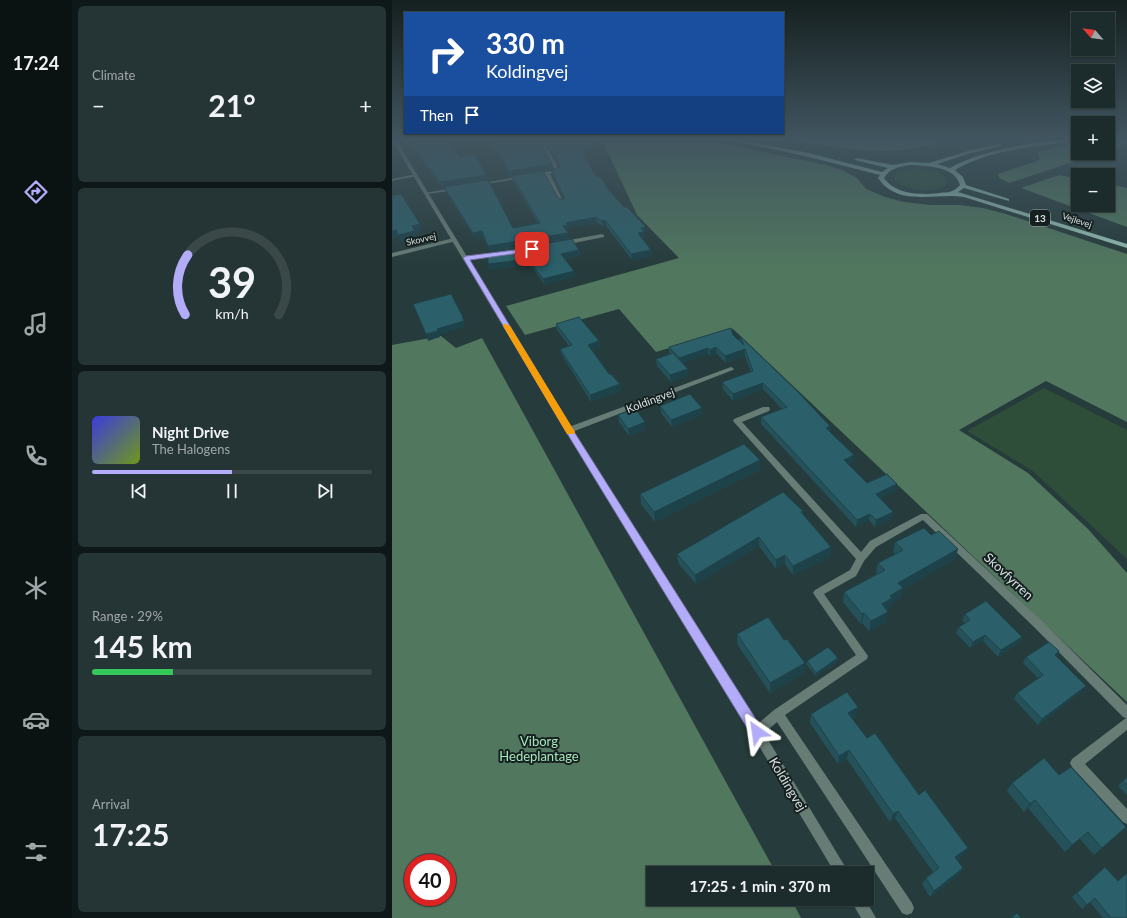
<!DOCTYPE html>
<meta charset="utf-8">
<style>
body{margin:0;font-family:Lato,sans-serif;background:#253434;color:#f1f3f6;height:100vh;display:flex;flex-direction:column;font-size:15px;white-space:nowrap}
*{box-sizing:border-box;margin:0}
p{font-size:13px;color:#a0a7a9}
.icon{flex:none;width:22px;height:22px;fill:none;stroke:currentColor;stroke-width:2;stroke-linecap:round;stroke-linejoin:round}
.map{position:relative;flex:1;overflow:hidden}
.panel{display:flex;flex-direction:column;gap:6px;padding:6px;background:#0f1818;width:320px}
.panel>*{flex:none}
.hud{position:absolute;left:12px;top:12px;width:380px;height:122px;border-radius:0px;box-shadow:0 1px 3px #0004,0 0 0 1px #3a4848;background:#1a4fa0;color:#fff;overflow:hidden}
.needle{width:26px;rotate:298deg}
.tools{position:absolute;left:679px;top:12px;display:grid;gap:8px}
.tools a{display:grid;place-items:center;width:44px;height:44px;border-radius:0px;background:#1c2c2c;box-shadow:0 1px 3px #0004,0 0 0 1px #3a4848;font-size:20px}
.speed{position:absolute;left:12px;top:854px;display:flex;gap:8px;font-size:20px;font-weight:700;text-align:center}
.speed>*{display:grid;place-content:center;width:52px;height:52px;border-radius:50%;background:#1c2c2c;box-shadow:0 1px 3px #0004,0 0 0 1px #3a4848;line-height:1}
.speed .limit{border:6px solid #d22;background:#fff;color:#111}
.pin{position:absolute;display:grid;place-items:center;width:34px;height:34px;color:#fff;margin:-17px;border-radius:8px;box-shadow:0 2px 6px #0006}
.me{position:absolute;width:44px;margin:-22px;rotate:328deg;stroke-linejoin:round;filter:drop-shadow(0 0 3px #0008)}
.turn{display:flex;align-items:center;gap:14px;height:84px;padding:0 16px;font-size:18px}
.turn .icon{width:52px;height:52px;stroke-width:2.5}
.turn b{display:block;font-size:28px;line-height:34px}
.then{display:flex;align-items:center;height:38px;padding:0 16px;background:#0003;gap:8px;font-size:15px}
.big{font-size:30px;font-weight:700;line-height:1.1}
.panel .card{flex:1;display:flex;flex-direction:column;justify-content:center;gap:6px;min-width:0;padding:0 14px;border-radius:6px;background:#253434}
.panel .dial{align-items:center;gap:0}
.dial svg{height:104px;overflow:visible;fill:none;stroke:#3a4848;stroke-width:7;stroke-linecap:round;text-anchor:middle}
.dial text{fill:#f1f3f6;stroke:none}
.song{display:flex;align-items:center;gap:12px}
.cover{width:48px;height:48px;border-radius:6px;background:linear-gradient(135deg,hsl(240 70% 55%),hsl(80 70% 35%))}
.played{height:4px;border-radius:2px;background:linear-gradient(90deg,#b3adf9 50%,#3a4848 50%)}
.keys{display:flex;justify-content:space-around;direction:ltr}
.heat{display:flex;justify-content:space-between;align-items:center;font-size:22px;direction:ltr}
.charge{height:6px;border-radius:3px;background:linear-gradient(90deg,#34c759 29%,#3a4848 0)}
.trip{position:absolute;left:254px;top:866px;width:228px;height:40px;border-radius:0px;background:#1c2c2c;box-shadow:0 1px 3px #0004,0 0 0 1px #3a4848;font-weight:700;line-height:40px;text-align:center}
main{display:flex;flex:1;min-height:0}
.tabs{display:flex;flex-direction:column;width:72px;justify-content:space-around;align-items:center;background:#0b1212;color:#a0a7a9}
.tabs .icon{width:28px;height:28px}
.tabs .on{color:#b3adf9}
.tabs b{font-size:18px;color:#f1f3f6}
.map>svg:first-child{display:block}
.green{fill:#2e4e39}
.forest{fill:#51775e;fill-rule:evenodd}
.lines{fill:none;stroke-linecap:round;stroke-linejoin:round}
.minor{fill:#687c76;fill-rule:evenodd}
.tertiary{fill:#687c76;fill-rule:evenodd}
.primary{fill:#96c1b4;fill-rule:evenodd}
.wall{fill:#25525a}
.shaded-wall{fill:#1e424a}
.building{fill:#2b5f69;stroke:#1e424a}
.route{fill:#b3adf9;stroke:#7470a2}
.slow{fill:#f59e0b}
.labels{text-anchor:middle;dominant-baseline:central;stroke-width:4;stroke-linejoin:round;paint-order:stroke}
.far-street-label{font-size:9px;fill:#d5e2e1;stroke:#172020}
.shield{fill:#172020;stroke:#9ca8a7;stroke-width:1}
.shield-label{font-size:10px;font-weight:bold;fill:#d5e2e1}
.street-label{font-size:11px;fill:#d5e2e1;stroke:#172020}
.near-street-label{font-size:13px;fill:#d5e2e1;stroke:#172020}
.near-park-label{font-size:13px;fill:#a7e7bc;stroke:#172020}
</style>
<main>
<nav class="tabs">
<b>17:24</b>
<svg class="icon on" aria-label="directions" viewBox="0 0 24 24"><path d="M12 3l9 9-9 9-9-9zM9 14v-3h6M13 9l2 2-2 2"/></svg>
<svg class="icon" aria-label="music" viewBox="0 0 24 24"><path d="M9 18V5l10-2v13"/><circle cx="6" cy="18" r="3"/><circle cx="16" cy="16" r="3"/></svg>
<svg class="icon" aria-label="phone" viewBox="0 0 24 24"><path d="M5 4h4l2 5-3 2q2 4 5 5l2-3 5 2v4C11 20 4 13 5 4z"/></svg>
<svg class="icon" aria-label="climate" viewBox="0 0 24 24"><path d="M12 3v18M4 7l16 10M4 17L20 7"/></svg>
<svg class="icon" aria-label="car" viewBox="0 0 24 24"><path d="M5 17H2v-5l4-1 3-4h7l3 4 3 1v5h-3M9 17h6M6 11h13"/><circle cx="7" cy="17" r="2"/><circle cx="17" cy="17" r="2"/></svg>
<svg class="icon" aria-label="filters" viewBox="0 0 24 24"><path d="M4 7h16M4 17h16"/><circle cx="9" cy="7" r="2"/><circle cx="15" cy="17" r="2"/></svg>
</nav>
<section class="panel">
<div class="card"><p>Climate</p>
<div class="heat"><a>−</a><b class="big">21°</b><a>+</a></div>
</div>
<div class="card dial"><svg viewBox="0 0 100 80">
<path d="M14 69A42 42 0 1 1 86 69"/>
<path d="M14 69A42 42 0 0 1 16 23" stroke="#b3adf9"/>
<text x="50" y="56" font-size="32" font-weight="700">39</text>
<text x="50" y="72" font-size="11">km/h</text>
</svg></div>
<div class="card">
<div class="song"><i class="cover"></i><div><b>Night Drive</b><p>The Halogens</p></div></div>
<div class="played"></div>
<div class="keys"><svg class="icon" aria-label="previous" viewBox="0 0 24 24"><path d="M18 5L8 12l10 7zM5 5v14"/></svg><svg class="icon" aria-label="pause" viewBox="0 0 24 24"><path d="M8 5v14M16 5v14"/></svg><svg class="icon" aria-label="next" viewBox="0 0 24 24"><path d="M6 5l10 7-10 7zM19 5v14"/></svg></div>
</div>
<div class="card"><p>Range · 29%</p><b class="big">145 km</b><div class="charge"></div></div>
<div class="card"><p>Arrival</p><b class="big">17:25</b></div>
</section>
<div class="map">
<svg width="735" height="918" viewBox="0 0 735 918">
<rect width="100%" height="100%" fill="#263b3b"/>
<g class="green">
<path d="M520 169C531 169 552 169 556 182 548 196 513 190 503 181L502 176 506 172Z"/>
<polygon points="652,388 735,430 735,559 641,471 575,431"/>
</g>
<g class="forest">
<polygon points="210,140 316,140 438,166 452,171 465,178 474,189 493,197 512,202 538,205 568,205 591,208 614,214 735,254 735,422 654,381 567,430 636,473 696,529 735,573 735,702 341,329 264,352 227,309 133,335 114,306 287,258 245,215"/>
<path d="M399 140H532L546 144C529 147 512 151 494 151 463 151 430 145 399 140Z"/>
<polygon points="716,140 735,140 735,144 716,150"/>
<polygon points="686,144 686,153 708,153 617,183 607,178 606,174 642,162 648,159 645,152"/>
<polygon points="667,175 686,179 686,205 716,205 716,184 735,188 735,227 629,188"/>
<path d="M49 336 64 348 90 338 384 873H261V899H399L409 918H0V345ZM21 863H55V897H21Z"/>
</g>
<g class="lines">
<g class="minor">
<polygon points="147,140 151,140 168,171 158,174 172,203 172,204 168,203 154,175 143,176 141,175 163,170"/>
<polygon points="23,174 25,174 25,176 0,181 0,179"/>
<polygon points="130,176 132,177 132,178 88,185 86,184"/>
<polygon points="63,188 65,188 65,190 34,194 32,193"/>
<polygon points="210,234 212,235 212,237 172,245 169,243 172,241"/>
<polygon points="62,238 65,240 64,241 0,257 0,253"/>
<polygon points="107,252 110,254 109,255 74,260 71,258 74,256"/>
<polygon points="339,367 342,369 341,370 180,432 177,433 173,430 174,428"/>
<polygon points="371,407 377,407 378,409 377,411 350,422 469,552 478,541 529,514 535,514 650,621 735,705 735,730 693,764 735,809 735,824 731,822 680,767 678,763 680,759 734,718 731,717 642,627 531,520 484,547 472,561 464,576 432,594 476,656 475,659 393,715 520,903 522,908 520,913 515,915 510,913 385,722 369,736 365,738 361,736 359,732 361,728 382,710 464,655 421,593 423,590 458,570 464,559 341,421 342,419"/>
</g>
<g class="tertiary">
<polygon points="0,140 4,140 180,429 369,728 457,873 443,873 361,736 173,430"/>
<polygon points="458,899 473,899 484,918 469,918"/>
</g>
<path class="primary" d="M339 140H347L417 153 490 172 496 168 462 160 465 158 501 165 518 162 537 163 576 151 607 144 610 146 579 153 545 164 558 168C586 151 646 140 679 140L677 142C639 147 596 150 563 170L571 177 574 185 617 199V201L572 188 566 192 735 244V248L572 197C543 192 507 208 486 178L488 175 417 157ZM518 165C535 166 563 166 568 185 566 187 563 190 560 191 557 193 551 192 548 193 529 195 504 195 492 178 498 168 507 167 518 165Z"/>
</g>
<g class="wall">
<polygon points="16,140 53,140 68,157 94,175 95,180 121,228 146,223 121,181 120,176 119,176 97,140 148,140 147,140 161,169 142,172 166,198 172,200 160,175 159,170 168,167 152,140 198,140 204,151 196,152 196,154 194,154 195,158 193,158 204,177 216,189 254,232 252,233 252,237 250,238 260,256 240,260 214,226 211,226 205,223 176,228 177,230 175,231 177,239 98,251 91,237 83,238 54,192 52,188 51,188 35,168"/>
<polygon points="187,250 188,255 173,259 182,271 183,276 153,285 138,264 98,270 96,264"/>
<polygon points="164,324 207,341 208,348 200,350 229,391 199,402 170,355 168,349 177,346 165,330"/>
<polygon points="341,335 348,342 348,336 438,426 438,432 461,462 456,464 475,483 504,491 488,498 501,512 500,518 483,527 477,520 464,527 369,424 369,417 390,409 371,389 341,401 331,389 330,382 359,372 353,356 334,363 325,354 318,356 316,354 290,363 296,369 296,376 279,382 265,366 264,359 278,354 277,353 277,347"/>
<polygon points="268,406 310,415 280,427 269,413"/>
<polygon points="226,415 254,429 237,436 227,422"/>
<polygon points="368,470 263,522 249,504 248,494"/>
<polygon points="411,511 411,514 439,547 438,557 401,575 393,564 384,569 367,546 304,584 286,563 285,554"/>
<polygon points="539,535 566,549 563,559 511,589 508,598 499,604 498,608 495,610 494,622 477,631 470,623 469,624 451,602 452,592 485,574 484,573 486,563 503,554 501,552 503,542"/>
<polygon points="573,614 630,637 627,643 606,657 591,641 578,648 564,633 567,627 573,623 570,621"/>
<polygon points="345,634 412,673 378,693 345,644"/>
<polygon points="667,651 664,657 690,691 646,725 622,699 625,693 646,678 631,663 634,657"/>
<polygon points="446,658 445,661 424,676 414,664 415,661"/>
<polygon points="466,707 464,716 460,719 475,738 571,855 565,860 571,868 566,875 538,897 530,884 534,878 541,872 503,818 498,822 455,759 446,764 418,723 419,714"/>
<polygon points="667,775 734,827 702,855 688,839 673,852 636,808 632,812 615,791 620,783"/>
<polygon points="735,777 735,795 726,786"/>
<polygon points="708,871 726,881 735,873 735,918 711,918 698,902 690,909 680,897"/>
</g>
<g class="shaded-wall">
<polygon points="203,146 204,151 196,152 196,154 194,154 195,158 192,158 191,153 191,149 194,147"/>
<polygon points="160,164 161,169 119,176 117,171"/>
<polygon points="94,175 95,180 51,188 49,182"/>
<polygon points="204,217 205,223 176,228 177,230 173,231 171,226 174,223"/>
<polygon points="213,220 214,226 211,226 210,221"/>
<polygon points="28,224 31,231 24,233 26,239 9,243 6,235 20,226"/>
<polygon points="254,227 254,232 252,233 252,237 246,238 246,233 249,228"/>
<polygon points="4,230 7,237 0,239 0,231"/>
<polygon points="90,231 91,237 83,238 81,233"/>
<polygon points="176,233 177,239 98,251 96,246"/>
<polygon points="187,250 188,255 170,259 169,254"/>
<polygon points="259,250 260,256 240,260 239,254"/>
<polygon points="136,259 138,264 98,270 96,264"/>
<polygon points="182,271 183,276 153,285 151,279"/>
<polygon points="71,317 73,323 72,323 74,327 47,335 48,337 36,341 34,334"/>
<polygon points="207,341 208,348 197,351 196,345"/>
<polygon points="324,347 325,354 318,356 318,350"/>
<polygon points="316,348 316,354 288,364 287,358"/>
<polygon points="353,349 353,356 334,363 333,356"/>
<polygon points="296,369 296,376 279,382 278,375"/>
<polygon points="371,383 371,389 341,401 341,394"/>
<polygon points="228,384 229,391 199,402 198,395"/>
<polygon points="310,408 310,415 280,427 279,420"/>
<polygon points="253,422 254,429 237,436 236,429"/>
<polygon points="438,426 437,433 434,428"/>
<polygon points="462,455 461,462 451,467 452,460"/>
<polygon points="368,460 368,470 263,522 262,512"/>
<polygon points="505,484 504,491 483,501 484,494"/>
<polygon points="501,512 500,518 483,527 484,520"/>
<polygon points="478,514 477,520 464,527 465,520"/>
<polygon points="367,537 367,546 304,584 303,575"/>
<polygon points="439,547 438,557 401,575 401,566"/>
<polygon points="566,549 563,559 511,589 508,598 499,604 498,608 487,614 490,604 498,596 506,583"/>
<polygon points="393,555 393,564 384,569 384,560"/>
<polygon points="496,612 494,622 477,631 479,621"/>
<polygon points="472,613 470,623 469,624 470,614"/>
<polygon points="593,635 591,641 578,648 581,642"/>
<polygon points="630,637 627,643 606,657 609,650"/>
<polygon points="667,651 664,657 663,655"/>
<polygon points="446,658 445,661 424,676 424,673"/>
<polygon points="413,663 412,673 378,693 378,683"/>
<polygon points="694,686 690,691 646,725 650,719"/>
<polygon points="466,707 464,716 455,722 456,713"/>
<polygon points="457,750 455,759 446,764 447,756"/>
<polygon points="643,800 636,808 632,812 638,804"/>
<polygon points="506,811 503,818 498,822 501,814"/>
<polygon points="696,832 688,839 673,852 680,845"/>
<polygon points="576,848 571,855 559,864 563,857"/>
<polygon points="571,868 566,875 538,897 542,891"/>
</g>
<g class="building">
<polygon points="18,140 53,140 68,157 83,154 94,175 49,182 33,162"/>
<polygon points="99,140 147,140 160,164 117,171"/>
<polygon points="154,140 198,140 203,146 194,147 195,149 191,149 194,153 191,153 204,177 208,176 216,189 232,207 235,207 254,227 249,228 252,232 246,233 259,250 239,254 213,220 210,221 204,217 174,223 176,225 171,226 176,233 96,246 90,231 81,233 52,187 96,180 121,228 148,223 120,176 151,171 166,198 172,200 172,197 159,170 167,167 168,165"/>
<polygon points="9,194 28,224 20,226 23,231 6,235 4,230 0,231 0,196"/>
<polygon points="180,239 187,250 169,254 182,271 151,279 136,259 96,264 96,253"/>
<polygon points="59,294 71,317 70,317 72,321 45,329 46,331 34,334 21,304"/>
<polygon points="187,317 207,341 196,345 217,374 219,374 228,384 198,395 168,349 180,345 164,324"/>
<polygon points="339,328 341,335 352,345 348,336 404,390 438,426 434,428 462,455 452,460 475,483 495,474 505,484 484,494 501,512 484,520 478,514 465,520 369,417 395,407 371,383 341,394 330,382 361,371 353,349 333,356 324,347 318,350 316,348 287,358 277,347"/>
<polygon points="281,353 296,369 278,375 264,359"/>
<polygon points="298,394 310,408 279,420 268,406"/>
<polygon points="243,408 253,422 236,429 226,415"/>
<polygon points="352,444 368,460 262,512 248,494"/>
<polygon points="391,492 411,511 409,512 439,547 401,566 393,555 384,560 367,537 303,575 285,554"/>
<polygon points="532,528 539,535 547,531 566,549 506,583 511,588 498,596 500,598 490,604 496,612 479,621 472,613 470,614 452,592 493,570 486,563 511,550 503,542"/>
<polygon points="594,601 630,637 609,650 593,635 581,642 567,627 578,620 573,614"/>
<polygon points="376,617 392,640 395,639 413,663 378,683 345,634"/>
<polygon points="657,642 667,651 663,655 694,686 650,719 625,693 651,675 634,657"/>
<polygon points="436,647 446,658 424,673 415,661"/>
<polygon points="455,692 466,707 456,713 475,738 483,733 527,795 533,790 576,848 563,857 571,868 542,891 534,878 547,868 506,811 501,814 457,750 447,756 419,714"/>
<polygon points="652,758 667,775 679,767 734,827 710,848 696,832 680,845 643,800 638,804 620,783"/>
<polygon points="735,777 735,785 731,781"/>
<polygon points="713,867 726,881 735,873 735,918 719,918 703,898 695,905 685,893"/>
<polygon points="625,913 629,918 619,918"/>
</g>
<linearGradient id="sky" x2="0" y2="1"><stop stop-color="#152020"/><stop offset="0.52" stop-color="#415560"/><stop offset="1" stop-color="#415560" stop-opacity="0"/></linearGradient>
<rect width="735" height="268" fill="url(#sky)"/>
<polygon class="route" points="140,248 142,248 142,251 78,260 181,430 369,727 371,732 369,736 365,738 360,736 173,430 71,258 74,256"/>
<polygon class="slow" points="112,324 114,324 118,326 183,432 182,434 175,434 111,326"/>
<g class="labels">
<g class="far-street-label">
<text transform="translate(685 220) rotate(18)">Vejlevej</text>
<text transform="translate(29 239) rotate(-13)">Skovvej</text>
</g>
<rect class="shield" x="638" y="210" width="20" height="16" rx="3"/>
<g class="shield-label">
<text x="648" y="218">13</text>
</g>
<g class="street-label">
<text transform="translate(258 400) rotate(-21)">Koldingvej</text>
</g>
<g class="near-street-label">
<text transform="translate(617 576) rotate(43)">Skovfyrren</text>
<text transform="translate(396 784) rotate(59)">Koldingvej</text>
</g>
<g class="near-park-label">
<text x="147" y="741">Viborg<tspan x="147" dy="15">Hedeplantage</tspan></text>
</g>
</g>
</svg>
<div class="tools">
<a><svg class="needle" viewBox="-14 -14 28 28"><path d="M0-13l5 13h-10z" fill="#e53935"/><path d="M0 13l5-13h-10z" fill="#a0a7a9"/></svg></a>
<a><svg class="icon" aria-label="layers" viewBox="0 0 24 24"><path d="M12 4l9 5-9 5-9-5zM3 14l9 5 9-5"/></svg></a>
<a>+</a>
<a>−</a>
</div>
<div class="speed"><div class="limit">40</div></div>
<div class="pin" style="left:140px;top:249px;background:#d93025"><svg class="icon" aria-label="arrive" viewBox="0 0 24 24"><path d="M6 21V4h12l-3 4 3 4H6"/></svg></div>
<svg class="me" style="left:365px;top:732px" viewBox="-20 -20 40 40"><path d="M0-17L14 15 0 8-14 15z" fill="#b3adf9" stroke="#fff" stroke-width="4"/></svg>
<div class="trip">17:25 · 1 min · 370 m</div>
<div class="hud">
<div class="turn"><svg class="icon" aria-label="right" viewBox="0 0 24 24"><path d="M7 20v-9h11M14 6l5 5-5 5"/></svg><div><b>330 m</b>Koldingvej</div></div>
<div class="then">Then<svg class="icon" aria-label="arrive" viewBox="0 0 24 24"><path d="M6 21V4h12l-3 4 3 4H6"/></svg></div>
</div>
</div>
</main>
